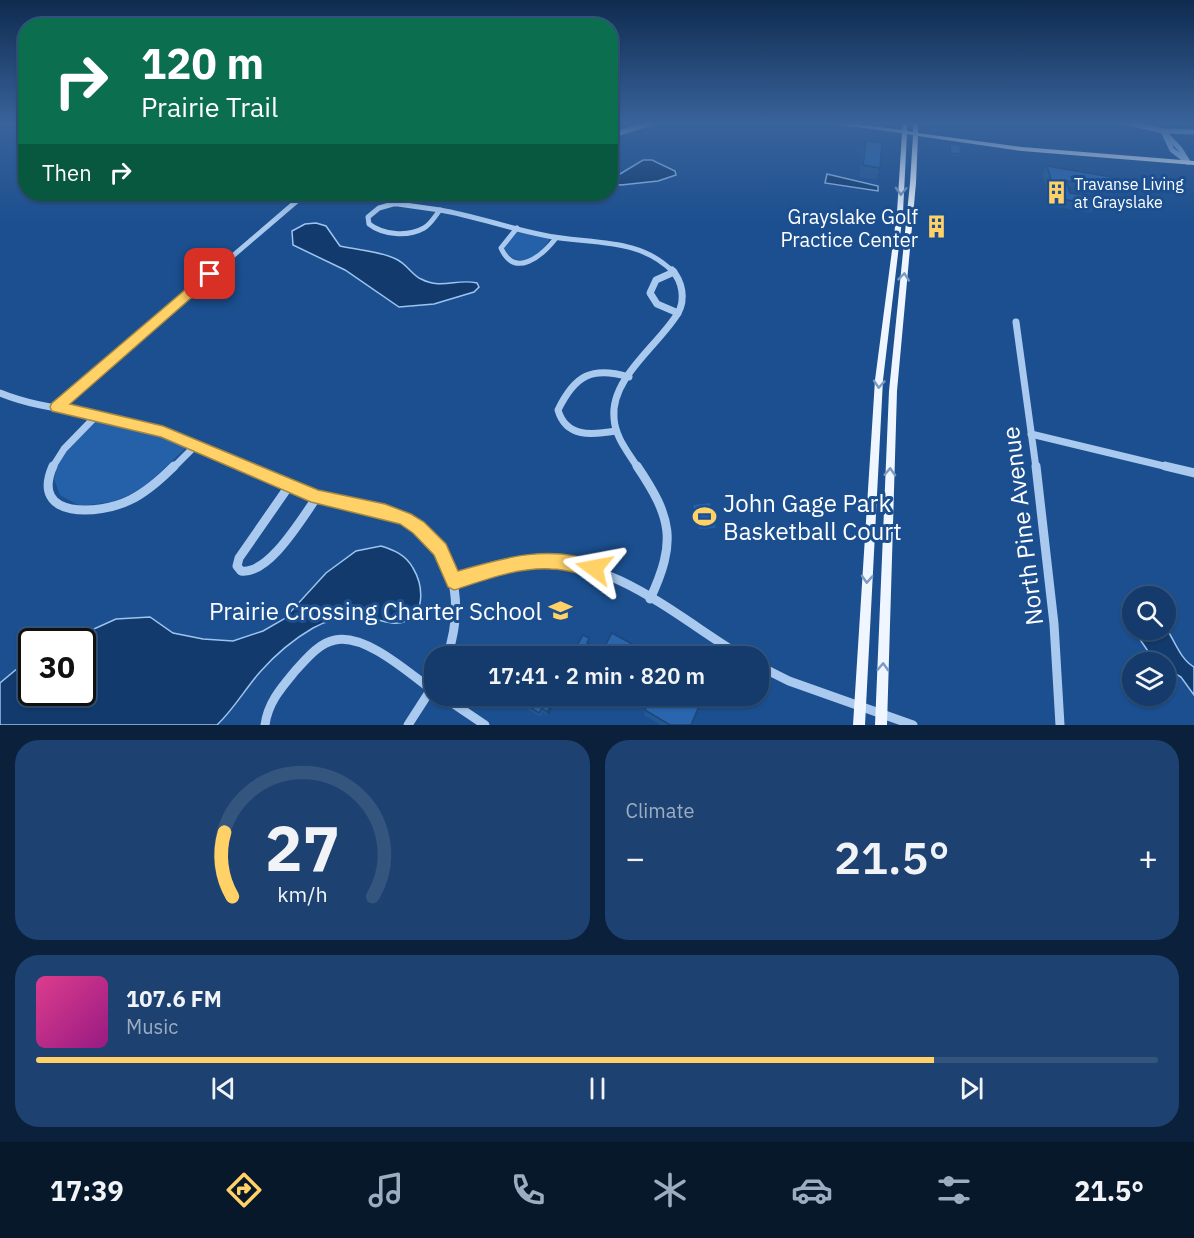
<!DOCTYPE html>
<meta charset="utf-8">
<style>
body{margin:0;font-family:"IBM Plex Sans",sans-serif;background:#1d4271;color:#f1f3f6;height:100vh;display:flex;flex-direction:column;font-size:22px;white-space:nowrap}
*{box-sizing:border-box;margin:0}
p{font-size:20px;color:#9dadc1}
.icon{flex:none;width:33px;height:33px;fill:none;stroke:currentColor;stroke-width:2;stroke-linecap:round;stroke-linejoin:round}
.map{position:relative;height:725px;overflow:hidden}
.sheet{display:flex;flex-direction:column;gap:15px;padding:15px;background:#0b203b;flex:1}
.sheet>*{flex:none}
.top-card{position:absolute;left:18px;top:18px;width:600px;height:183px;border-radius:24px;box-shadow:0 2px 4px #0004,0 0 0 2px #33557e;background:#0b6e4f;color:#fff;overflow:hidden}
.tools{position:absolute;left:1122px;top:586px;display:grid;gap:12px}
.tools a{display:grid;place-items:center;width:54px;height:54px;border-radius:50%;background:#143b6b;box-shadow:0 2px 4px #0004,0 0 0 2px #33557e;font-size:30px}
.speed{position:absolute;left:18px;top:628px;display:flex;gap:12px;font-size:30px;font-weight:700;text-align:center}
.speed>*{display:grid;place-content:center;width:78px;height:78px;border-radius:50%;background:#143b6b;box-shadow:0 2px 4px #0004,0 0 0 2px #33557e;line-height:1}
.speed .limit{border:3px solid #111;border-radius:9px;background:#fff;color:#111}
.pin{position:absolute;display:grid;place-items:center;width:51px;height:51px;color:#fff;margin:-26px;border-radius:12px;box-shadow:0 3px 9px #0006}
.me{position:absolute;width:66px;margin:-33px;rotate:283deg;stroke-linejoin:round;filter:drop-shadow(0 0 4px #0008)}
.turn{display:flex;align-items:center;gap:21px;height:126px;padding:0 24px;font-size:27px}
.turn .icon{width:78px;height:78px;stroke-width:2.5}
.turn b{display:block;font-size:42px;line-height:51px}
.then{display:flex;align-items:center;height:57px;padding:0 24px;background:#0003;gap:12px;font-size:22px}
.big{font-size:45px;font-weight:600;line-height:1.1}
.sheet .widget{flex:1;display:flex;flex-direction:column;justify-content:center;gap:9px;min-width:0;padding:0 21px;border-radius:24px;background:#1d4271}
.sheet .dial{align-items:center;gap:0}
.dial svg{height:156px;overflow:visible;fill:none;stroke:#33557e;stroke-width:7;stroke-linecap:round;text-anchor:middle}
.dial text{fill:#f1f3f6;stroke:none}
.song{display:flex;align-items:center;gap:18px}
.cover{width:72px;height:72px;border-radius:9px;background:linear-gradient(135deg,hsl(330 70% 55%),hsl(310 70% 35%))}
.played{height:6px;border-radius:3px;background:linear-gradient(90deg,#ffd166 80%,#33557e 80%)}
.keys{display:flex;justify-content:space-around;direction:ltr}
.heat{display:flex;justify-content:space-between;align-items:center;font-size:33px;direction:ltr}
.sheet .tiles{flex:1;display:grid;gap:15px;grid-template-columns:1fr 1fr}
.widget:last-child{grid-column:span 2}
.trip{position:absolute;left:424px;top:646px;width:345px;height:60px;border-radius:24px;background:#143b6b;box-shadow:0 2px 4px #0004,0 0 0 2px #33557e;font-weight:600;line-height:60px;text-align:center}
.menu{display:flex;height:96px;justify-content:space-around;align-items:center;background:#08182b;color:#9dadc1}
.menu .icon{width:42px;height:42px}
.menu .current{color:#ffd166}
.menu b{font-size:27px;color:#f1f3f6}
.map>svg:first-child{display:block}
.green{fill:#2461a8}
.water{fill:#123a6d;stroke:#9cc4f0;stroke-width:1.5}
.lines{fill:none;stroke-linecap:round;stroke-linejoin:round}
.minor-far2{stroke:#a9c9ee;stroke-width:5}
.minor-far1{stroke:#a9c9ee;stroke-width:7}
.minor{stroke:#a9c9ee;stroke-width:9}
.major{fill:#f0f6ff;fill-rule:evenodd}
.wall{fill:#245895}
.shaded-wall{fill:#1d4779}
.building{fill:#2a66ad;stroke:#1d4779;stroke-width:1.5}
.oneway{stroke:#7b9ac1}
.route{fill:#ffd166;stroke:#a68842;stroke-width:1.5}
.labels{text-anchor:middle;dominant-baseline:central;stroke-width:6;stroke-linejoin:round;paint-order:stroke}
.far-poi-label{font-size:16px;fill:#fff;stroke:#1b4f8f;text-anchor:start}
.poi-label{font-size:20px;fill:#fff;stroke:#1b4f8f;text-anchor:end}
.near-poi-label{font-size:24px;fill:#fff;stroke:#1b4f8f;text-anchor:start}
.near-street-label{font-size:24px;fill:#fff;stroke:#1b4f8f}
</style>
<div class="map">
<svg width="1194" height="725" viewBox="0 0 1194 725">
<rect width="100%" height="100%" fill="#1b4f8f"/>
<g class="green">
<path d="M517 231 550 239C537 257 528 268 506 254L504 248Z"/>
<polygon points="96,419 140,428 188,446 141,490 112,502 80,506 60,495 54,479 59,460"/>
<polygon points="710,503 716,528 699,529 693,505"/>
</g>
<g class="water">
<polygon points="643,160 652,160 675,171 676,175 658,181 621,185 615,184 615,177"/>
<polygon points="827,174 878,186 878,191 825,183"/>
<path d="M316 223 326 226 340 246C358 250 380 251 396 259 407 264 412 275 421 279 442 290 457 278 477 283L479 287 474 292 434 304 399 307 345 270 293 245 292 231 305 224Z"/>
<path d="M381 546C394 550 406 555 413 568 422 583 427 611 406 621 393 627 379 619 366 617 347 616 329 619 313 628 294 639 275 655 260 672 245 689 234 709 217 725H0V683L30 658 32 693H82V642H65L116 619 150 617 173 633 203 639 233 641 263 631 284 619 326 573 356 551Z"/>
<path d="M1166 628C1175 641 1180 659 1194 667V695L1181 677 1166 668V663L1154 660 1139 638 1138 630H1166Z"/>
</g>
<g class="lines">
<g class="minor-far2">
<polyline points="1128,123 1163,131 1194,132"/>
<polyline points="1163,131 1172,150 1188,162"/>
<polyline points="1163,131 1180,149 1188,162"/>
<polyline points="610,136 651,123"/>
<path d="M393 204H398L440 210C435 216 431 224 424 228 408 237 383 235 369 224L368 217 379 208Z"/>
<path d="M440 210C475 216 508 228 543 235 587 245 639 236 673 272"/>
<path d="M517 228 501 248C515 279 542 256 556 238"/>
<polyline points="214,272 305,194"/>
</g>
<g class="minor-far1">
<polyline points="674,272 656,280 650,293 657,304 678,313"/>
<polyline points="1016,322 1036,468"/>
<path d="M0 393C39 409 84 411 125 421 167 431 205 449 244 468"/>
<polyline points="57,407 216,270"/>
<path d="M616 431C592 435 566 438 558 410 575 375 592 366 629 377"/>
<polyline points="1031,434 1172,468"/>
<polyline points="52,468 64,449 97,415"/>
<polyline points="173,468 196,445"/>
<path d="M638 468C628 452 615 437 614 418 610 378 659 345 678 313 686 299 682 281 672 270"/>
</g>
<g class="minor">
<path d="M53 466C29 520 100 515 130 500 147 492 161 479 174 466"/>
<path d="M241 466C266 478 291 490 318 497 343 504 370 505 394 515 455 539 466 600 447 657"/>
<path d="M637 466C672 518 677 541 650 599"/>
<polyline points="1036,466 1054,624 1060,725"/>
<polyline points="1165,466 1194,473"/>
<path d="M289 486 239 558 237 566 241 571C269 575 302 518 317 497"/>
<path d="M454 581C480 573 507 562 534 561 614 558 678 618 743 657"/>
<polyline points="759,666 789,681 913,725"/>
<polyline points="442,696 485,725"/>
<path d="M265 725C268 702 282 687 296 670 307 658 319 643 335 640 366 633 411 675 435 692"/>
<polyline points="408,725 435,683"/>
</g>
<polygon class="major" points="838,123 848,123 902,130 903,123 907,123 907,131 913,132 913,123 918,123 918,133 1022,147 1194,161 1194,165 1022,151 918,136 916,183 897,391 887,725 875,725 889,391 910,183 913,135 907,134 903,212 883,380 865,725 853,725 875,380 897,212 902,133 840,125"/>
</g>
<g class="wall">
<polygon points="866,141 880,168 876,180 859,177 862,152"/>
<polygon points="950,144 961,154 960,156 950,155"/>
<polygon points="1047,166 1114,184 1108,192 1070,186 1069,189 1070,193 1096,205 1091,213 1051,206 1042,174"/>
<polygon points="604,648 645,655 645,657 615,657 603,651"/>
<polygon points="516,696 557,696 558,698 548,716 543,712 540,717 518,703 517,699 518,697"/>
<polygon points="623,696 638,696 632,708 622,702"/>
<polygon points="645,705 691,725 661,725 644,715"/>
</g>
<polygon class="shaded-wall" points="556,696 557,696 558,698 548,716 547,712"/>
<g class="building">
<polygon points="866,141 882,143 880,168 863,165"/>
<polygon points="950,144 960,145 961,154 951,153"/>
<polygon points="1047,166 1111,177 1114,184 1071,177 1073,182 1066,181 1070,193 1094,197 1096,205 1056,198"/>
<polygon points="612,633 643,650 645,655 642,657 636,655 635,657 620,657 604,648"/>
<polygon points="583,635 589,638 587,643 598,649 594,657 571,657"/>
<polygon points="491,646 510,657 478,657 485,647 489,650"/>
<polygon points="519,696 556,696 547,712 542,708 539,713 517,699"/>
<polygon points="623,696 636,696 632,704 622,698"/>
<polygon points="649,696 700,696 699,699 701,701 691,725 670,725 645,710 647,706 645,705"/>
</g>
<defs><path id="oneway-chevron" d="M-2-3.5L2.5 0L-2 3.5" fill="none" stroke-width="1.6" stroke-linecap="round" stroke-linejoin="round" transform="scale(1.5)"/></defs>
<g class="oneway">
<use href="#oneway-chevron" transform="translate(901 191) rotate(92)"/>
<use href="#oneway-chevron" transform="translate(904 277) rotate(-84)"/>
<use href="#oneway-chevron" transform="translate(879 384) rotate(94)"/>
<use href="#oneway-chevron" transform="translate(890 472) rotate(-88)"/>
<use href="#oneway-chevron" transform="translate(867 579) rotate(93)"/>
<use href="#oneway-chevron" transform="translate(883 667) rotate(-88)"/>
</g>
<linearGradient id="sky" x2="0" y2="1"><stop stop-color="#0f2b4f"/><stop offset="0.55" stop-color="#39639b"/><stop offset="1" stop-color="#39639b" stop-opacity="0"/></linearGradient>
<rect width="1194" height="224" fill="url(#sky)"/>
<path class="route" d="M210 271 216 274 215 277 70 404 163 426 318 490 385 504 411 514 424 522 446 544 458 571C506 557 551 544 600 563L602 568 600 574 594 577C580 574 565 569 551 569 518 567 485 580 454 590L448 587 434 555 413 533 400 524 311 502 161 437 52 411 50 407 52 403 206 272Z"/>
<defs>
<symbol id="building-bare" viewBox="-9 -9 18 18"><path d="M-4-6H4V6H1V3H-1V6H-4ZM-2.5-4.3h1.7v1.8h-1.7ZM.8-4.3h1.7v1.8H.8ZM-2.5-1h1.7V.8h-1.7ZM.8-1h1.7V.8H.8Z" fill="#ffd166" stroke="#1b4f8f" stroke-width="2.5" paint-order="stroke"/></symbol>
<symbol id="stadium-bare" viewBox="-9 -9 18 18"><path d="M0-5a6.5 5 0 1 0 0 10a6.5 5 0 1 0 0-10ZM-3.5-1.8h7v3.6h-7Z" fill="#ffd166" stroke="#1b4f8f" stroke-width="2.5" paint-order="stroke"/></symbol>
<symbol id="school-bare" viewBox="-9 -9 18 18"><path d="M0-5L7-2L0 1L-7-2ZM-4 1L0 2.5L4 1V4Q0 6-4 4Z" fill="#ffd166" stroke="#1b4f8f" stroke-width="2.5" paint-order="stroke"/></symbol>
</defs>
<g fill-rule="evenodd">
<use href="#building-bare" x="1040" y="176" width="33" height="33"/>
<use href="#building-bare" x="920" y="210" width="33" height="33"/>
<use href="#stadium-bare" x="688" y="500" width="33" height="33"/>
<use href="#school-bare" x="544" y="594" width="33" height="33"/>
</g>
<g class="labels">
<g class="far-poi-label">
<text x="1074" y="184">Travanse Living<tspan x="1074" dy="18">at Grayslake</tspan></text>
</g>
<g class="poi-label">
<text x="918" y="216">Grayslake Golf<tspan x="918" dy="23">Practice Center</tspan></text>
</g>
<g class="near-poi-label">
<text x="723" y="503">John Gage Park<tspan x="723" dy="28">Basketball Court</tspan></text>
<text x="542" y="611" text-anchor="end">Prairie Crossing Charter School</text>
</g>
<g class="near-street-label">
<text transform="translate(1022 526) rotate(-97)">North Pine Avenue</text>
</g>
</g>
</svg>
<div class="tools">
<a><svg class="icon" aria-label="search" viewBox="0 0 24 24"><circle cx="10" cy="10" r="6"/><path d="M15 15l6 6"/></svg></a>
<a><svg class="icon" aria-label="layers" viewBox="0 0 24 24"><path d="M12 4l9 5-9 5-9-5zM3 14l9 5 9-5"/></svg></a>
</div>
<div class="speed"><div class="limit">30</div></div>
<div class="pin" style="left:210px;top:274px;background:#d93025"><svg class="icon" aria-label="arrive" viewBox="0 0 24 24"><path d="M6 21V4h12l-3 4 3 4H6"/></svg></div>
<svg class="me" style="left:594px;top:568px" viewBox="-20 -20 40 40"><path d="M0-17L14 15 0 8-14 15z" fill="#ffd166" stroke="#fff" stroke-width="4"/></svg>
<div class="trip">17:41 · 2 min · 820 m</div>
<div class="top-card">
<div class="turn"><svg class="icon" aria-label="right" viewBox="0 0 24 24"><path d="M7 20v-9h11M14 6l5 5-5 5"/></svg><div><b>120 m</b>Prairie Trail</div></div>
<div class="then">Then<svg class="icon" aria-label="right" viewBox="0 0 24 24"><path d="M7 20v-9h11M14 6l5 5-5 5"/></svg></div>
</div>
</div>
<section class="sheet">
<div class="tiles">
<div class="widget dial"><svg viewBox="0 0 100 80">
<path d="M14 69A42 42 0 1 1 86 69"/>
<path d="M14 69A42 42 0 0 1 10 36" stroke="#ffd166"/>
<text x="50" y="56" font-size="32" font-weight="700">27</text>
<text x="50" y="72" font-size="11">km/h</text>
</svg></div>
<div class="widget"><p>Climate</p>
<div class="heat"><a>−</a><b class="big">21.5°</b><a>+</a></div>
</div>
<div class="widget">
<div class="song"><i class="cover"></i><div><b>107.6 FM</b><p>Music</p></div></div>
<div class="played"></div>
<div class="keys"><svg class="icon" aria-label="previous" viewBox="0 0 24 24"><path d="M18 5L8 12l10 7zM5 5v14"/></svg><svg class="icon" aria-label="pause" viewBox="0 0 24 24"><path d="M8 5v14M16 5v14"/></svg><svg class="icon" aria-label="next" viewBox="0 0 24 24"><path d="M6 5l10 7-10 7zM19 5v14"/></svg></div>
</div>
</div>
</section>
<nav class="menu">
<b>17:39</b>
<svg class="icon current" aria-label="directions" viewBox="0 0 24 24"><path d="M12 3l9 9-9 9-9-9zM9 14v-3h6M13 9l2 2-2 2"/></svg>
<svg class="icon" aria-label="music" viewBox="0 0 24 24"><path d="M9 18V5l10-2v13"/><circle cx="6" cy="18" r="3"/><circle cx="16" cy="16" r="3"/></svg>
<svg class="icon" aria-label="phone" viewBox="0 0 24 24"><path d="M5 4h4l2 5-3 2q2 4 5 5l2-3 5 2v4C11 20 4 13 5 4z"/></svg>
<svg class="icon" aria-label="climate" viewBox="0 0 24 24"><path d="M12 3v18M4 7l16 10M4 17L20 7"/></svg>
<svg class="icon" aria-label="car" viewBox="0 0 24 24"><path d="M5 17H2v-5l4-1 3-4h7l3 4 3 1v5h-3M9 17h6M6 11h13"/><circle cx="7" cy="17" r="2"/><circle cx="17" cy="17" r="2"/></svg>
<svg class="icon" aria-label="filters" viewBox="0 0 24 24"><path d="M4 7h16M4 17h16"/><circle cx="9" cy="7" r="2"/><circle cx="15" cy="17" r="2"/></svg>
<b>21.5°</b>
</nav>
